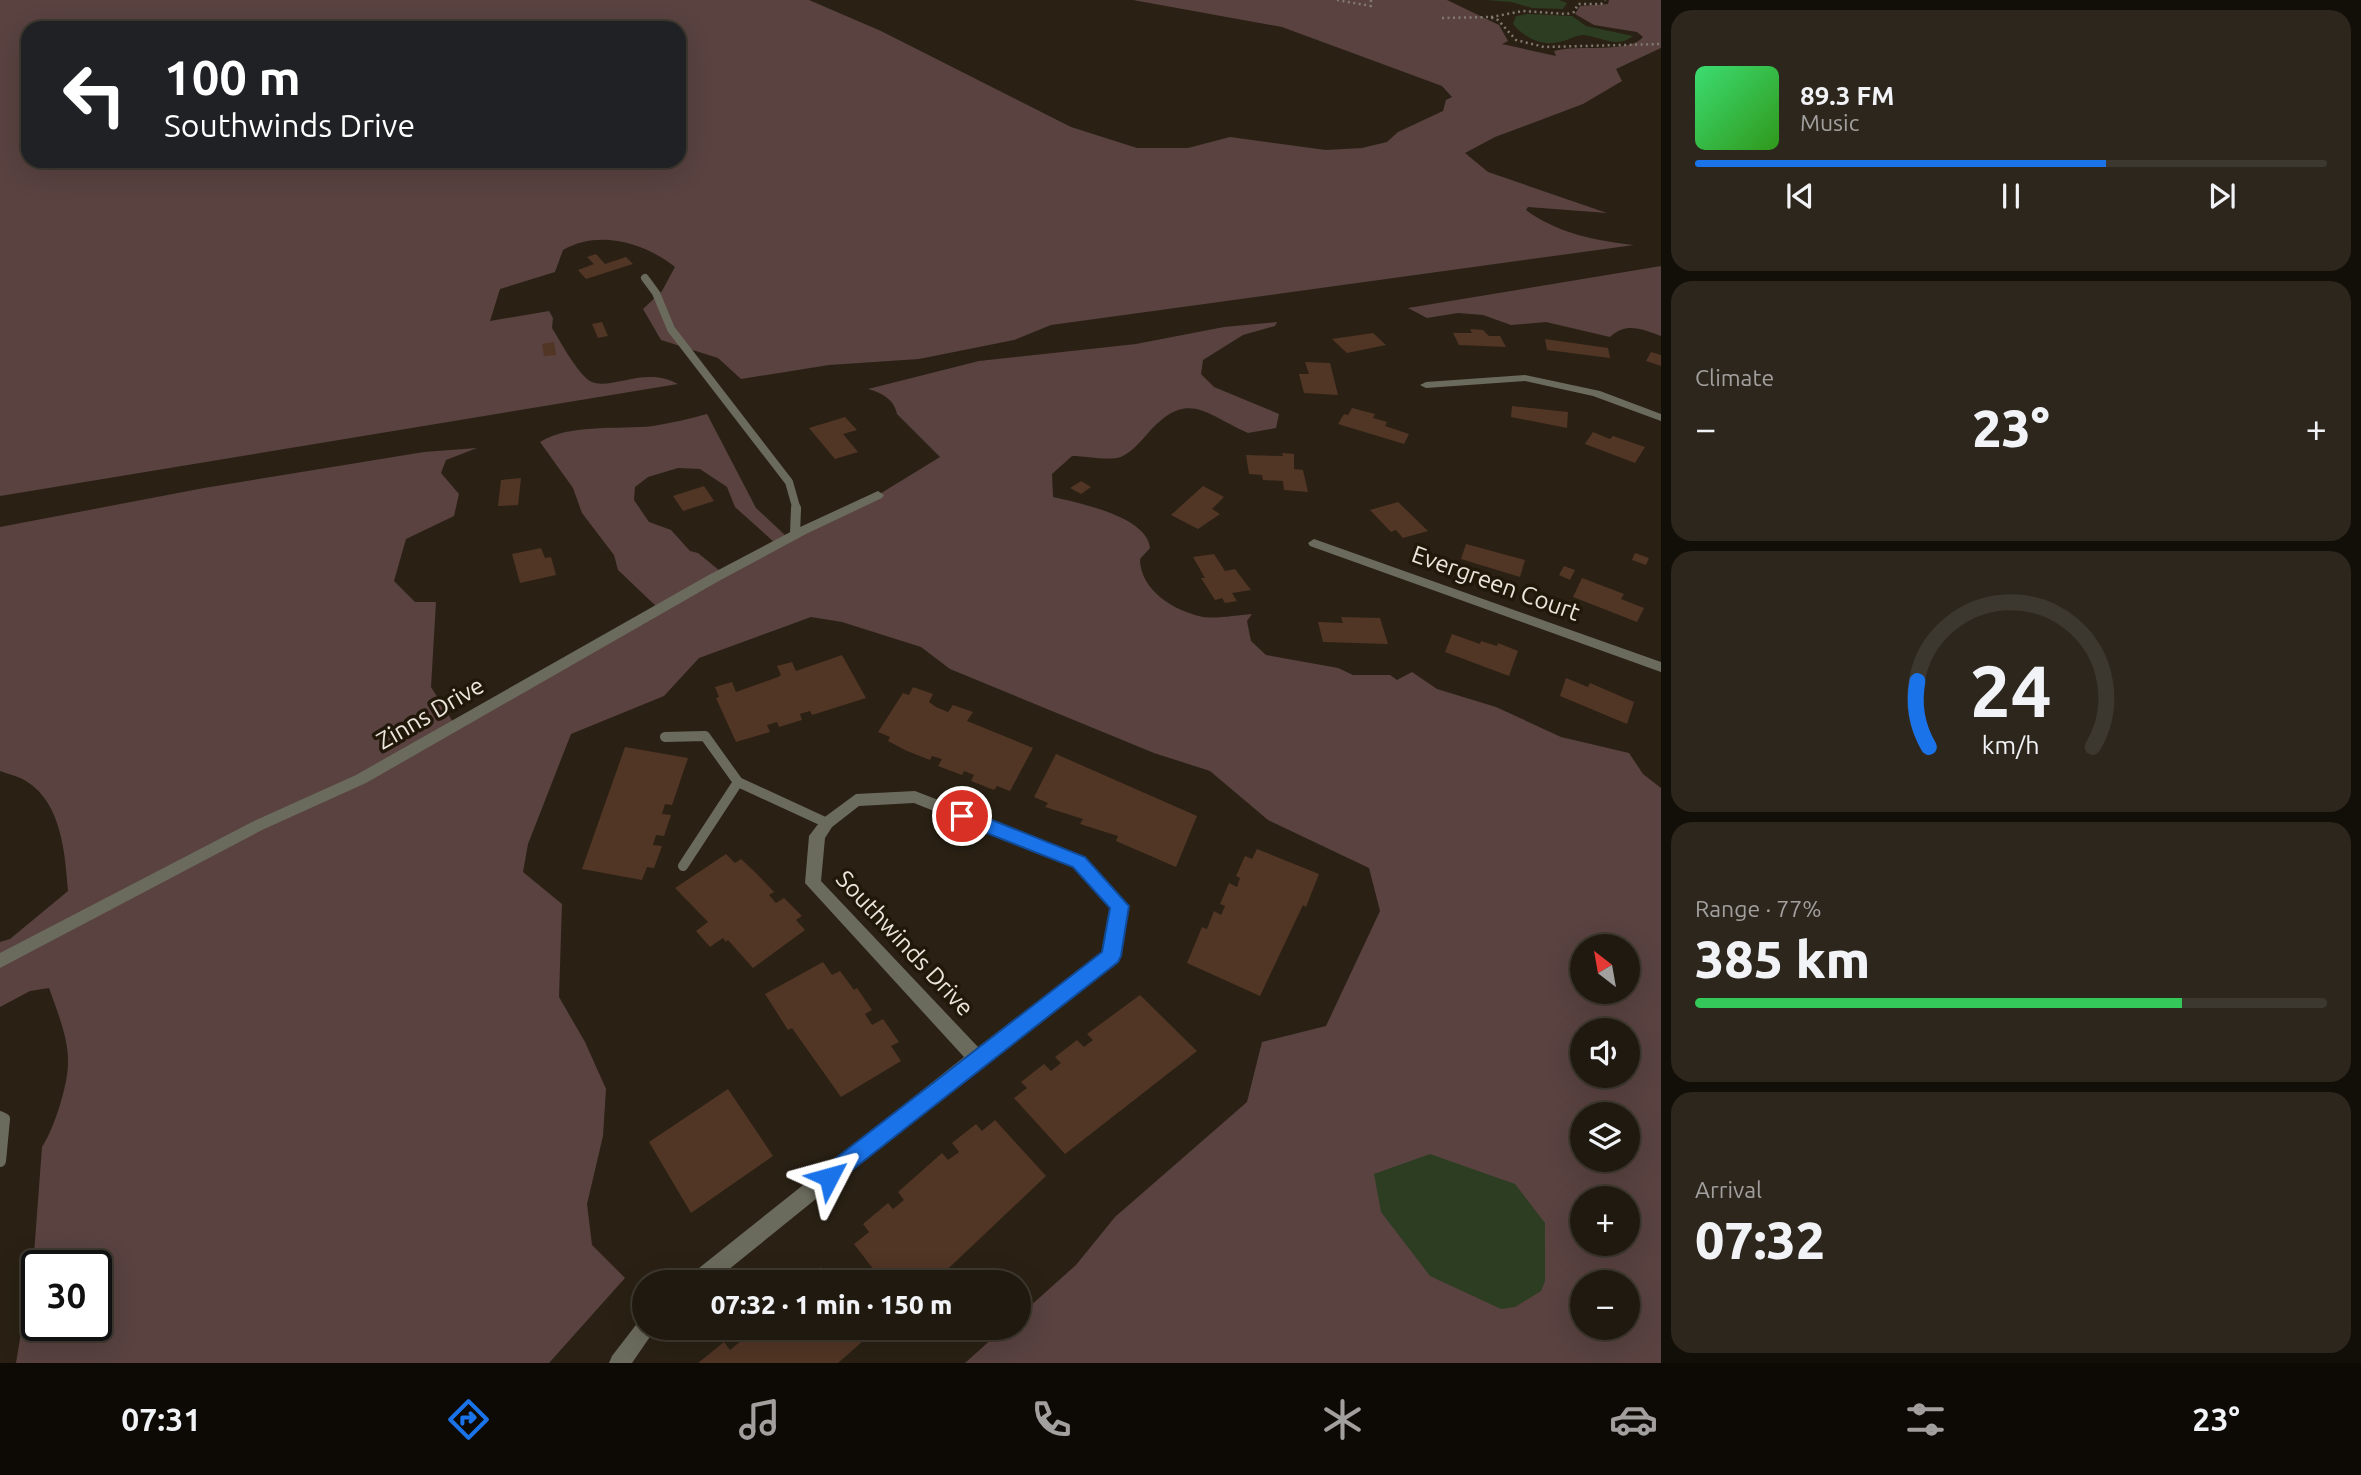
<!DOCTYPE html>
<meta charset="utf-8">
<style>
body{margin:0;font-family:Ubuntu,sans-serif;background:#2d261d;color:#f1f3f6;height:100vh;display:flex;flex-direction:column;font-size:26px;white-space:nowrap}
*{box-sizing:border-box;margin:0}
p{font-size:23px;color:#a2a09e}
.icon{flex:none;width:38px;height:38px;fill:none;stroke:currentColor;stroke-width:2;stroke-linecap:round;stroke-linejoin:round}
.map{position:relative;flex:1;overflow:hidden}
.panel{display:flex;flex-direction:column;gap:10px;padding:10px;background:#120e08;width:700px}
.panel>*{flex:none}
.banner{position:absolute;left:21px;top:21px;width:665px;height:147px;border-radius:21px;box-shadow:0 7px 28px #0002,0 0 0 2px #3d382f;background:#202124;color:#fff;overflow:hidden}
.needle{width:46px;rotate:329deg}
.buttons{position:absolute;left:1570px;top:934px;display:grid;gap:14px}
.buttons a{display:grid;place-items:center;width:70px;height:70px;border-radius:50%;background:#20190f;box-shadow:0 7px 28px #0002,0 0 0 2px #3d382f;font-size:35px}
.speed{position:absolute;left:21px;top:1250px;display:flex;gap:14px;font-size:35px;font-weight:700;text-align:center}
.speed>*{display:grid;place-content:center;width:91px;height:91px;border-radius:50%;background:#20190f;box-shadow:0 7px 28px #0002,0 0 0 2px #3d382f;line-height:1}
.speed .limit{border:4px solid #111;border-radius:10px;background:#fff;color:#111}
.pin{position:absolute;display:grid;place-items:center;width:60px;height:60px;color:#fff;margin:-30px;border:4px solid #fff;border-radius:50%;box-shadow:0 2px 7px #0007}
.me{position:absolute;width:77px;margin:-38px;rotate:51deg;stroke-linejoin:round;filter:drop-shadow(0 0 5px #0008)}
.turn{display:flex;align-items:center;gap:24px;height:147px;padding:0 28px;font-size:32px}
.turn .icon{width:91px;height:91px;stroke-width:2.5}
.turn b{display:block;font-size:49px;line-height:60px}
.big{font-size:52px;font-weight:800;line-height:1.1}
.panel .card{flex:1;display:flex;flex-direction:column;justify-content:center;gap:10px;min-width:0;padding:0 24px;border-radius:21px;background:#2d261d}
.panel .dial{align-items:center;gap:0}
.dial svg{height:182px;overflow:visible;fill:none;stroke:#3d382f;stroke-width:7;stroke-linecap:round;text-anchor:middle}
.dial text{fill:#f1f3f6;stroke:none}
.song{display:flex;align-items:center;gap:21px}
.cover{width:84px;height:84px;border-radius:10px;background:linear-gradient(135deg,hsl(140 70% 55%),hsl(110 70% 35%))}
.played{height:7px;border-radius:4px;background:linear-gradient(90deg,#1a73e8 65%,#3d382f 65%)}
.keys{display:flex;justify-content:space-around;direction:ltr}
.heat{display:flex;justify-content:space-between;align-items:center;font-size:38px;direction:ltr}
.charge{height:10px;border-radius:5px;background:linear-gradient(90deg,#34c759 77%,#3d382f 0)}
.trip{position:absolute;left:632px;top:1270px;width:399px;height:70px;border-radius:35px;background:#20190f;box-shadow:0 7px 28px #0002,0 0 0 2px #3d382f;font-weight:800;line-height:70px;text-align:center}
.tabs{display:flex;height:112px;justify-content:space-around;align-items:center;background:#0d0a06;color:#a2a09e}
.tabs .icon{width:49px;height:49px}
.tabs .active{color:#1a73e8}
.tabs b{font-size:32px;color:#f1f3f6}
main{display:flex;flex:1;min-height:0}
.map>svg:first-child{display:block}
.green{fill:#594240;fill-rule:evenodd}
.water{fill:#2d3d22}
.building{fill:#513525}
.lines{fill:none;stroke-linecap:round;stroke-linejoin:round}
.path{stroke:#827a6f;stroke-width:2.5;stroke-dasharray:2 3.5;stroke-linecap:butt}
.lane-far2{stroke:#6b6b5d;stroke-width:8}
.lane-far1{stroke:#6b6b5d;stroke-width:10}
.lane{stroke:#6b6b5d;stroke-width:12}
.street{fill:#6b6b5d;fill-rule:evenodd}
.route{fill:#1a73e8;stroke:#114b97;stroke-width:2}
.labels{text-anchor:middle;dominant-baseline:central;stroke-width:7;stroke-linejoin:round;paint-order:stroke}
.street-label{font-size:24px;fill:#ebe5dc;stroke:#21180a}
</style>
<main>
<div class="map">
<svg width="1661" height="1363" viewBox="0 0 1661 1363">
<rect width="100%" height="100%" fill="#2a2114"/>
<g class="green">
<path d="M0 0H809L881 31 1071 127 1137 148H1188L1230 137 1326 150 1362 148 1387 142 1398 132 1443 111 1446 100 1452 97 1442 86 1282 27 1133 0H1447L1499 25 1508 41 1502 44 1556 56 1554 51C1578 44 1629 54 1643 37L1637 32 1594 25 1575 14 1580 6 1608 4 1609 0H1661V48L1616 69 1622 81 1583 104 1495 137 1465 153 1488 172 1607 213 1528 207 1526 210C1557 233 1596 241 1634 245L1051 325 1014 340 919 359 829 365 741 379 718 358 661 340 643 309 662 291 675 267C645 243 599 229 563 250L555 272 500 289 490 321 549 311 553 318 552 328C562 344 573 366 587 379 606 395 642 364 678 384L0 496ZM28 28H679V161H28Z"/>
<path d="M1661 266V336C1642 329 1626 322 1610 337L1546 322 1511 325 1483 315 1458 313 1427 318 1408 308Z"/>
<path d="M1277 322 1275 326 1243 335 1203 360 1201 374 1214 387 1279 414 1276 428 1248 433C1205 414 1188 389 1149 432 1141 441 1132 452 1121 457 1108 461 1086 456 1072 456L1052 474 1053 497C1078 503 1147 516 1150 548L1140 559C1140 590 1174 611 1203 617 1218 619 1237 615 1252 614L1247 621 1251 641 1266 655 1338 668 1353 675H1390L1397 680 1412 672 1437 689 1496 707 1561 737 1629 753 1643 774 1661 788V1363H965L1004 1328H1018L1019 1316 1076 1265 1115 1217 1247 1102 1262 1042 1326 1026 1380 911 1369 868 1268 820 1210 771 1154 753 950 669 921 647 842 622 811 617 699 658 664 696 571 734 528 844 523 872 562 904 559 997 585 1042 606 1089 603 1136 587 1204 592 1245 625 1278 549 1363H16L34 1254 42 1147C54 1129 68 1085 68 1063 69 1039 57 1011 49 988L30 991 0 1007V942L10 939 68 891C65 854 62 803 26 781 18 776 8 774 0 771V527L204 488 424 452 477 448 446 460 441 473 459 494 454 516 406 539 394 581 415 602H436L431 687 453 722 658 608 618 570 614 555 582 513 573 488 540 442C571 423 619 430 653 426 671 423 690 419 707 414L756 508 787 537 878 495 940 457 897 414C894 399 882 393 868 389L979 361 1136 344 1224 327ZM678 468 700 469 727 487 735 507 775 543 720 571 698 553 690 551 671 530 649 522 634 500 635 487 648 477ZM1582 947H1628V992H1582ZM1582 1031H1628V1076H1582ZM1582 1115H1628V1160H1582ZM1582 1199H1628V1244H1582ZM37 1265H96V1325H37ZM1582 1283H1628V1328H1582Z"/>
</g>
<g class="water">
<polygon points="1486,0 1559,0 1567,3 1563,9 1532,8 1511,2"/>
<path d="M1527 14 1572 16 1586 26 1633 36C1617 49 1601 37 1584 35 1576 35 1571 39 1563 41 1543 47 1527 40 1513 24L1516 16Z"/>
<polygon points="1430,1154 1515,1184 1545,1223 1545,1281 1541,1291 1515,1307 1501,1309 1430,1276 1381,1212 1374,1174"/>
</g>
<g class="building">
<polygon points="596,254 605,264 626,257 633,264 586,279 578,270 594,264 587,257"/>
<polygon points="602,322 608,336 598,338 592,324"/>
<polygon points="1470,329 1483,330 1489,336 1500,336 1506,347 1459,345 1453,333 1472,333"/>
<polygon points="1373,333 1386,345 1347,353 1332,339"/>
<polygon points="1545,339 1608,348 1610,358 1547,350"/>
<polygon points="554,342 556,355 544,356 542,344"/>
<polygon points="1651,352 1661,355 1661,366 1646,361"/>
<polygon points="1305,362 1330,363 1338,395 1304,393 1299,374 1309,374"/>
<polygon points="1512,406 1568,412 1567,428 1511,417"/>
<polygon points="1352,408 1375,414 1373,418 1387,422 1385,426 1409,434 1404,444 1338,424 1344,414 1348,415"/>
<polygon points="845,417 857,430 843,434 858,452 835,459 809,428"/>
<polygon points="1593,432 1610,439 1613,436 1645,447 1635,463 1585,444"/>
<polygon points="1282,453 1294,454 1294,469 1303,470 1308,492 1284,490 1283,481 1263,480 1262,475 1249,474 1246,455 1283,456"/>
<polygon points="521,478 518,505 498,506 501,480"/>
<polygon points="1081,481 1091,487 1081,494 1070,488"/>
<polygon points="704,486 714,501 683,511 673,496"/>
<polygon points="1203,486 1224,497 1212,509 1220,514 1198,529 1171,515"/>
<polygon points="1398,502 1428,531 1403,538 1396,530 1391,532 1370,510"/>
<polygon points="1466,544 1525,560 1520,577 1461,559"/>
<polygon points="541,548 545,558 551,557 556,575 520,583 512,554"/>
<polygon points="1635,553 1649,558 1646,565 1632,560"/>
<polygon points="1214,554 1225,571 1235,569 1251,590 1232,593 1237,601 1225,603 1222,598 1215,600 1201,578 1205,578 1193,557"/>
<polygon points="1564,566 1575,570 1570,580 1559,575"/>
<polygon points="1582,578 1624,594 1621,599 1644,608 1637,622 1573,597"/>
<polygon points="1341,617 1380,618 1388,644 1323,642 1318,622 1343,623"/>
<polygon points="1452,634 1480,644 1481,641 1497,646 1498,643 1518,651 1509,676 1445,652"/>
<polygon points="842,655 866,698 812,715 810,711 800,714 802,720 779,727 777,722 767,725 770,732 736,742 716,698 719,697 715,687 732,682 736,692 778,677 781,675 777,666 792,662 796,671"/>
<polygon points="1566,678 1588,687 1590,683 1634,702 1627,724 1560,696"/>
<polygon points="913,687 933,694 929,702 936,707 948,712 953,705 973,712 967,721 1033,748 1010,791 997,786 994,790 971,781 974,775 964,771 962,775 938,766 942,759 932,756 930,760 907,751 888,741 890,737 878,732 903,693 909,695"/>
<polygon points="625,747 688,758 672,805 665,804 662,814 671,815 664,836 656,835 653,845 662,846 654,868 647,867 642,880 582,869"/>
<polygon points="1056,754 1197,816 1176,867 1116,841 1118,836 1080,824 1083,819 1045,807 1048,803 1034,797"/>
<polygon points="1257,849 1319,874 1306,907 1303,905 1260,996 1187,963 1202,927 1207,929 1214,911 1221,915 1225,906 1220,904 1229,883 1237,887 1240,878 1236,876 1245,856 1252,859"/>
<polygon points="726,854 735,863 741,859 757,874 774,892 769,895 776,903 784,898 802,916 796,920 805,930 753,968 728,940 726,942 723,938 710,947 696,931 708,922 675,888"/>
<polygon points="823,962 832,975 840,971 854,990 857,988 872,1010 865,1014 872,1025 883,1019 899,1042 891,1046 901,1061 841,1097 792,1028 788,1030 765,994"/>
<polygon points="1140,995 1197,1051 1065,1154 1014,1098 1027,1088 1021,1082 1044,1064 1051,1071 1061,1063 1055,1057 1077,1040 1084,1047 1093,1040 1087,1034"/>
<polygon points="728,1089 773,1156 691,1213 649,1142"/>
<polygon points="995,1120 1046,1176 933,1283 884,1283 854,1244 869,1232 863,1224 888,1203 893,1209 904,1200 898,1192 942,1153 948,1160 959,1152 952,1143 976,1124 982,1131"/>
<polygon points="821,1267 833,1283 787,1283 800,1272 806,1280"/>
<polygon points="734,1328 867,1328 871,1334 838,1363 698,1363 724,1342 730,1350 742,1340"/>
</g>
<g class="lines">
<g class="path">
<polyline points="1337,0 1371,6 1371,0"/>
<polyline points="1491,17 1523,11 1567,14 1574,12 1578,4 1601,4 1605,0"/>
<polyline points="1442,18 1490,17 1498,20 1516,40 1544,47 1661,44"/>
</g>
<polyline class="lane-far2" points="645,278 656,293 671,329 789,482 797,510"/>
<g class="lane-far1">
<polyline points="795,534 796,508"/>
<polyline points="665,737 705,736 738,782 827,823"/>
<polyline points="683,866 738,782"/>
</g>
<polyline class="lane" points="0,1117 4,1119 0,1161"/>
<g class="street">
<polygon points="1525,375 1600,391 1661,414 1661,421 1593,396 1525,381 1426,388 1420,385 1426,382"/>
<polygon points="878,491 884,495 882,498 806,534 717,582 366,783 262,830 0,968 0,953 252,822 356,775 707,576 798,528"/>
<polygon points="1314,539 1661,662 1661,672 1310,546 1308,543"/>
<path d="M915 791 1085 857 1127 906 1119 956 1117 961 983 1064 712 1283H686L689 1276 964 1057 805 883 809 836 822 819 856 794ZM914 803 1073 867 1111 908 1103 952 978 1047 821 881 825 838 832 827 859 806Z"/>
<polygon points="644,1319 644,1328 656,1328 632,1363 609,1363 612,1356 639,1321"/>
</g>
</g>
<polygon class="route" points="962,808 1085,857 1129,906 1121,956 1118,962 829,1188 822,1184 818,1177 822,1169 1102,952 1110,908 1073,867 956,821 953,816"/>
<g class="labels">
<g class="street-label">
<text transform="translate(1496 583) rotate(20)">Evergreen Court</text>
<text transform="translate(430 713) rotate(-30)">Zinns Drive</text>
<text transform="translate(905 943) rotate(47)">Southwinds Drive</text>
</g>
</g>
</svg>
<div class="buttons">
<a><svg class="needle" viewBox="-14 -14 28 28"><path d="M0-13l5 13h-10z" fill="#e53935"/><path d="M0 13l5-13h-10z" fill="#a2a09e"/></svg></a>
<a><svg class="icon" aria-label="sound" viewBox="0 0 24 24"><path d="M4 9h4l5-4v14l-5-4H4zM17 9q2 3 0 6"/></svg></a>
<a><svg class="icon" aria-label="layers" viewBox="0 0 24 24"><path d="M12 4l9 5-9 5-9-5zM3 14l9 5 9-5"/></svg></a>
<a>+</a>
<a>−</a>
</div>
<div class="speed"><div class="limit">30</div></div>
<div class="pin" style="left:962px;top:816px;background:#d93025"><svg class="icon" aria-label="arrive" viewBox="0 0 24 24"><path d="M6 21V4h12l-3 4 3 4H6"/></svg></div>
<svg class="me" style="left:829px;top:1177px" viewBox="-20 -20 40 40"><path d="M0-17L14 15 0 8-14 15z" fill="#1a73e8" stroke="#fff" stroke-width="4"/></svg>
<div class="trip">07:32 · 1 min · 150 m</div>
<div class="banner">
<div class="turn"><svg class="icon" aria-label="left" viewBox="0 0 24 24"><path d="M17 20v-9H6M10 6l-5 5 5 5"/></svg><div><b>100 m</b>Southwinds Drive</div></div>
</div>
</div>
<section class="panel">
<div class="card">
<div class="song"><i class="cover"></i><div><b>89.3 FM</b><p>Music</p></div></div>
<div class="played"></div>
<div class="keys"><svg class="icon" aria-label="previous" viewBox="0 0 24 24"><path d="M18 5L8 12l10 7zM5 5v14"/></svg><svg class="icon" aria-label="pause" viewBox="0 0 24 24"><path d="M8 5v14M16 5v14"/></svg><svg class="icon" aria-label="next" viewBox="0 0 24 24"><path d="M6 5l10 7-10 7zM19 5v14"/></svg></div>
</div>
<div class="card"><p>Climate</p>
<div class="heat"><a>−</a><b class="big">23°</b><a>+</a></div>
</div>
<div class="card dial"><svg viewBox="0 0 100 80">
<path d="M14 69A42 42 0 1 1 86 69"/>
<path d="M14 69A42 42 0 0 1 9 40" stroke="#1a73e8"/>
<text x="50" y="56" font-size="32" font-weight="700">24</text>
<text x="50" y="72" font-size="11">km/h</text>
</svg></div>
<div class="card"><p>Range · 77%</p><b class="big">385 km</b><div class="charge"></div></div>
<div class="card"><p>Arrival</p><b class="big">07:32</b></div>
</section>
</main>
<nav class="tabs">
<b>07:31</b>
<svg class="icon active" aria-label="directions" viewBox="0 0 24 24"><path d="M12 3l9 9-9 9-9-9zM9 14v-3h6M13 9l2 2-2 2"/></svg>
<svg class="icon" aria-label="music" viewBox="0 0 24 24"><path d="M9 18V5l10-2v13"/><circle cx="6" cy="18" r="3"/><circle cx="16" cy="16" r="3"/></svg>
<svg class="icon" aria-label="phone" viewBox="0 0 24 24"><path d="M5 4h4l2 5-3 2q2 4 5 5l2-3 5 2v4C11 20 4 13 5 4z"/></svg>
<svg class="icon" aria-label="climate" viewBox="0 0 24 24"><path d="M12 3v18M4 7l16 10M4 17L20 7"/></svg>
<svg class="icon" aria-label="car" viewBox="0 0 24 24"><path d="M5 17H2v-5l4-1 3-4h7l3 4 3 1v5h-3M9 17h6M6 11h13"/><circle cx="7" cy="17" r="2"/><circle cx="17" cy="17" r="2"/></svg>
<svg class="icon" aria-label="filters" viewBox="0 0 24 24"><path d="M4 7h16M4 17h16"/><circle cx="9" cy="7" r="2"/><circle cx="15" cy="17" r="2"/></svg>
<b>23°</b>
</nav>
